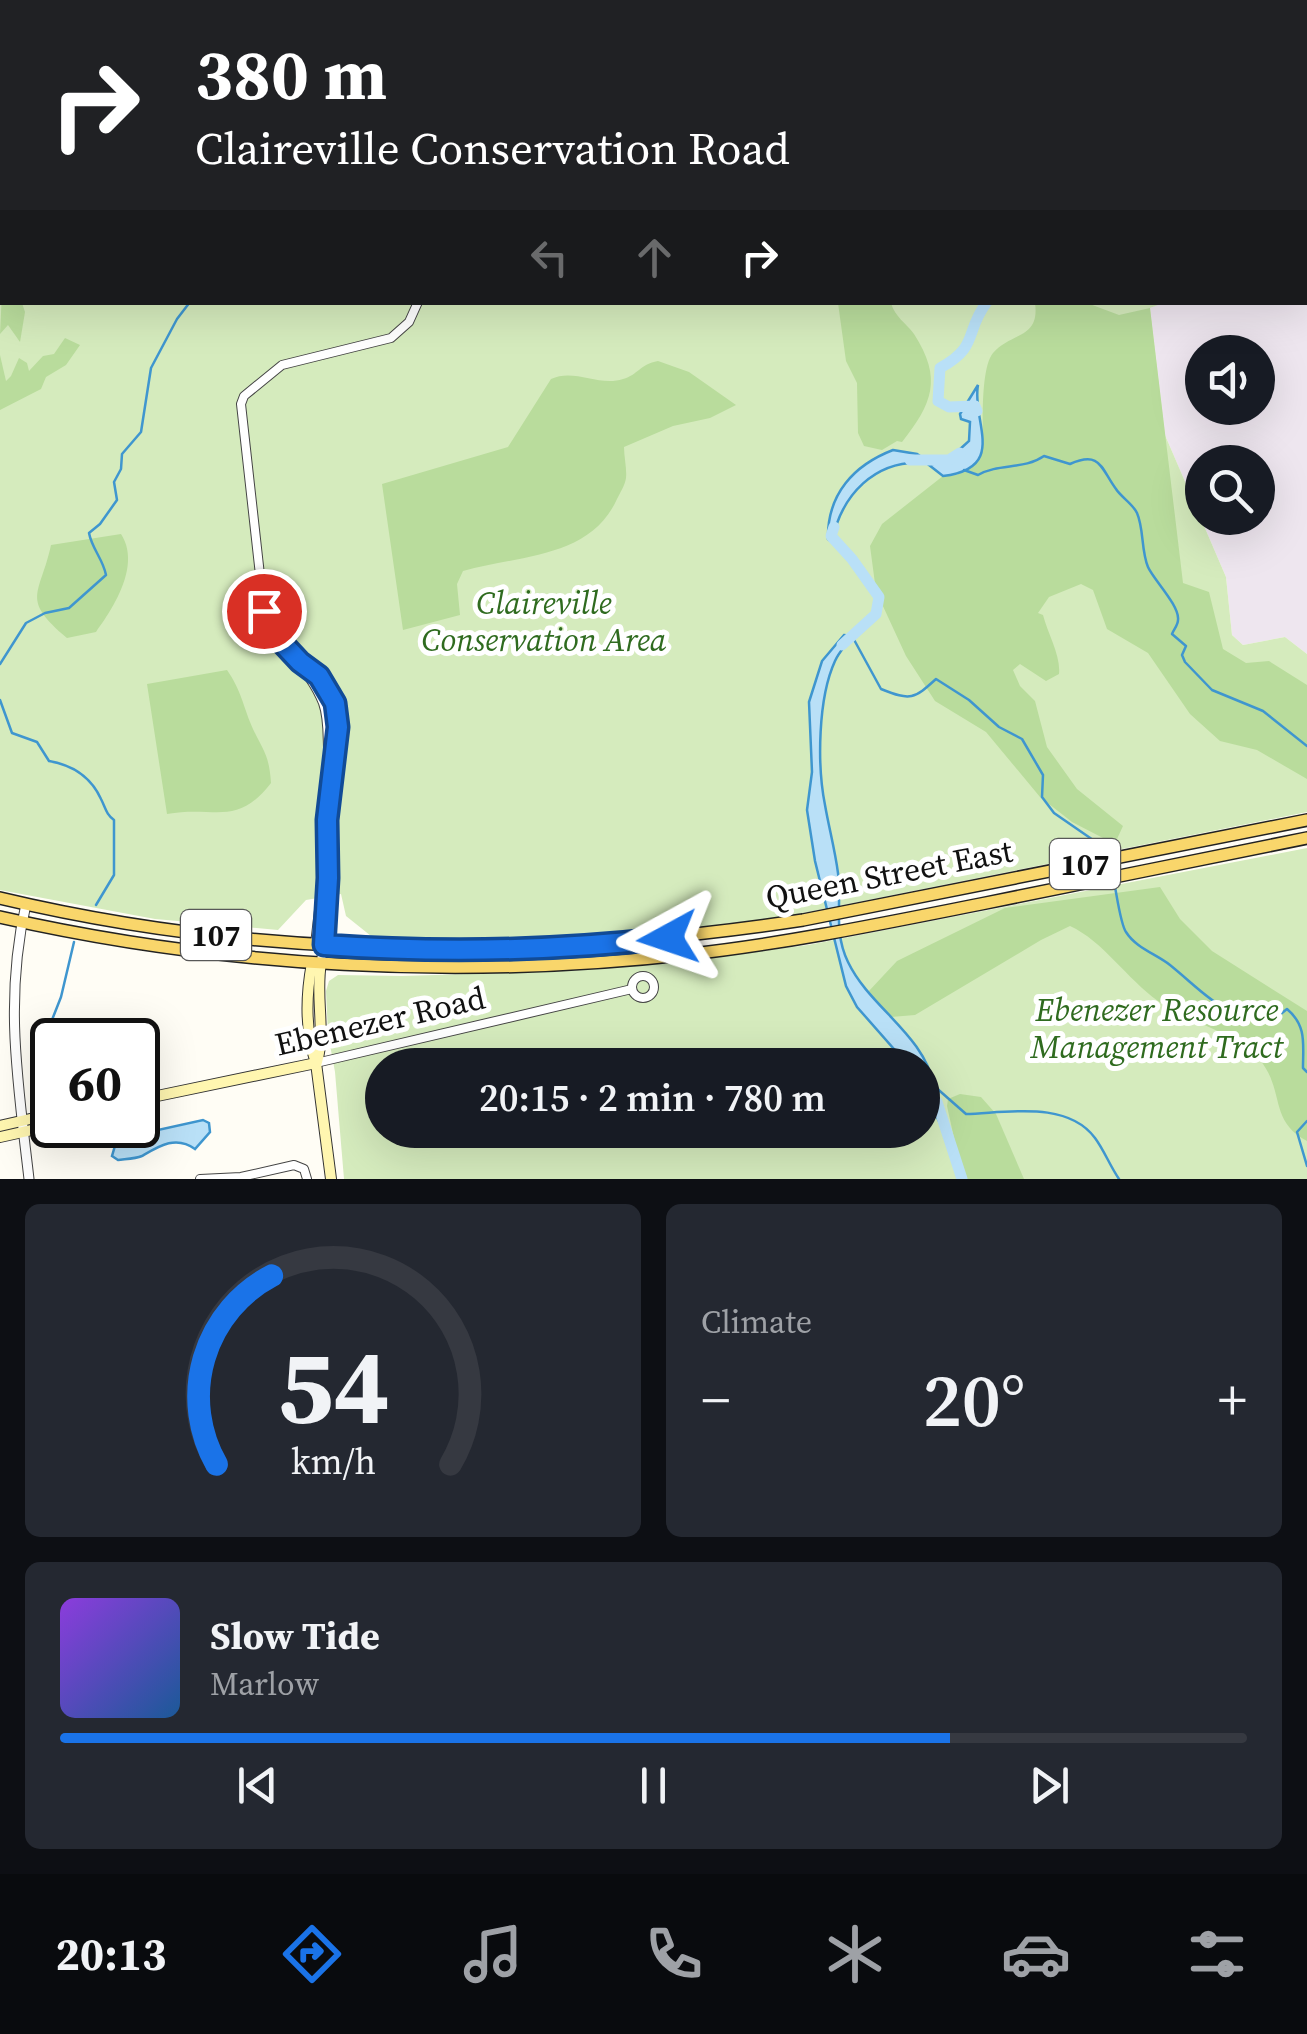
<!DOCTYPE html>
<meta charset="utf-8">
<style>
body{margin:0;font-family:"Source Serif 4",serif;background:#242831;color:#f1f3f6;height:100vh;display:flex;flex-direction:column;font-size:38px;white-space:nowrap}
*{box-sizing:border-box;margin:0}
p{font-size:32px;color:#9ea1a6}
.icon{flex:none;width:55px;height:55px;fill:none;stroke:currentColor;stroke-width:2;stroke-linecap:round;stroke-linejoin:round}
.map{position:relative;height:1179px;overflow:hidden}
.details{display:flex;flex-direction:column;gap:25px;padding:25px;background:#0d0f14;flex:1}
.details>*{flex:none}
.top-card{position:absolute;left:0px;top:0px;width:1308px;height:305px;box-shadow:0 10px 40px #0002;background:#202124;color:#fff;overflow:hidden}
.fabs{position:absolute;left:1185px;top:335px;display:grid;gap:20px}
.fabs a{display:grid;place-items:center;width:90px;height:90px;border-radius:50%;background:#171b24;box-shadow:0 10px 40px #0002;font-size:50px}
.speed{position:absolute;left:30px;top:1018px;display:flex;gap:20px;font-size:50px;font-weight:700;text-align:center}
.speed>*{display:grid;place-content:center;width:130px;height:130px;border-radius:50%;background:#171b24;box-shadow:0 10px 40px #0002;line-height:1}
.speed .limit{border:5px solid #111;border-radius:15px;background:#fff;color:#111}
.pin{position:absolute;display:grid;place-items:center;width:85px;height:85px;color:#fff;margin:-42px;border:5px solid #fff;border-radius:50%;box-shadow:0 2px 10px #0007}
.me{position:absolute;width:110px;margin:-55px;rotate:265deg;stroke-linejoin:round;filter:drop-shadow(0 0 8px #0008)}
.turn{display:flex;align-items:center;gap:35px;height:210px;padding:0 30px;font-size:45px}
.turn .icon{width:130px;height:130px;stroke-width:2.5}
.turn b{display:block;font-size:70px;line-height:85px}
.lanes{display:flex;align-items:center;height:95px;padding:0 30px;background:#0003;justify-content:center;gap:50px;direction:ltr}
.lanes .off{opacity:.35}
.big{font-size:75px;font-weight:600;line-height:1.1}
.details .card{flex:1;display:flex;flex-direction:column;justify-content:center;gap:15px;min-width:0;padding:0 35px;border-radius:15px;background:#242831}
.details .dial{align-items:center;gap:0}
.dial svg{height:260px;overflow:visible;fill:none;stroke:#363941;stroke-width:7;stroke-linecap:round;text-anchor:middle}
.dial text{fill:#f1f3f6;stroke:none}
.song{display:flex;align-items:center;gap:30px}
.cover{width:120px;height:120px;border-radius:15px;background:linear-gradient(135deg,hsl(270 70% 55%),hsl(210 70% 35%))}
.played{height:10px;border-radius:5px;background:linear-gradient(90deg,#1a73e8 75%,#363941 75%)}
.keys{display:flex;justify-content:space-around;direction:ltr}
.heat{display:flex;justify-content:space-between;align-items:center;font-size:55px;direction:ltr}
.details .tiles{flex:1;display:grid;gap:25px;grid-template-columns:1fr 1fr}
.card:last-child{grid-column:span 2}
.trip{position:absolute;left:365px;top:1048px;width:575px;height:100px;border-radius:50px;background:#171b24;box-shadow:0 10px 40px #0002;font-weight:600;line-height:100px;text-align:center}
.menu{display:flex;height:160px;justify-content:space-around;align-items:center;background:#090b0e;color:#9ea1a6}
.menu .icon{width:70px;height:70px}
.menu .current{color:#1a73e8}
.menu b{font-size:45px;color:#f1f3f6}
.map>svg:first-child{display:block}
.industrial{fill:#eee6ef;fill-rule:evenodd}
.green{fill:#d5ebbd;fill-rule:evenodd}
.forest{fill:#b9dc9c}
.water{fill:#b9e0f7;stroke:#3f96cf;stroke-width:2.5}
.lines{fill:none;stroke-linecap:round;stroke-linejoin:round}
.stream{stroke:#3f96cf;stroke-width:2.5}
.river{stroke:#b9e0f7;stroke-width:11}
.minor-casing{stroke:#444;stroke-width:10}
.tertiary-casing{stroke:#444;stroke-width:11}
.secondary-casing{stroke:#333;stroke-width:12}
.primary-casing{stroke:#222;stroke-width:14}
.minor{stroke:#fff;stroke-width:8}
.tertiary{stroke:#fff;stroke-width:9}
.secondary{stroke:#fff6b0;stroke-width:10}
.primary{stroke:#f9d66b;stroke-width:11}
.route-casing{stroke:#114b97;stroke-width:25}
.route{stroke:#1a73e8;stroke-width:18}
.labels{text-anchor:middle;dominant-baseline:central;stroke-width:10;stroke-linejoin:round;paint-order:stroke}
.shield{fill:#fff;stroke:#585858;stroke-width:2.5}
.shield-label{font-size:30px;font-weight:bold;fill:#111}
.park-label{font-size:32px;font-style:italic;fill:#2f6b1f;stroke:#fff}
.street-label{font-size:32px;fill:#111;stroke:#fff}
</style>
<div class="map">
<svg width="1307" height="1179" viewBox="0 0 1307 1179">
<rect width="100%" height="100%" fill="#fffdf5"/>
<g class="industrial">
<polygon points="1041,0 1307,0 1307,280 1305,2"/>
<path d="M1305 293H1307V654L1285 637 1243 645 1232 635 1226 577 1165 435 1150 308 1163 302H1305ZM1202 352H1258V408H1202ZM1202 462H1258V518H1202Z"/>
</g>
<g class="green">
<polygon points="0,0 1041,0 1041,2 2,2 2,302 1163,303 1150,308 1165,435 1226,577 1232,635 1243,645 1285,637 1307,654 1307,812 773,919 595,938 526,942 371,936 346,916 341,894 306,900 278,930 155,919 0,890"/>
<path d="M1307 848V1179H344L335 1072 328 1034 326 991 329 981 338 975 402 976 565 971 679 962 808 945ZM382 1065H922V1130H382Z"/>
</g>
<g class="forest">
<polygon points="0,0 67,0 2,2 2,243"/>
<polygon points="2,292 2,302 22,303 25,312 20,342 8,325 0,334"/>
<path d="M838 303H891C895 317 906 323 914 334 943 379 932 404 902 442L897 441 882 450 864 446 858 433 857 383 846 361Z"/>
<path d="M1035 303H1087L1119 315 1150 308 1183 583 1209 592 1223 649 1246 663 1269 661 1307 685V779L1257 750 1220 741 1190 714 1148 653 1107 629 1093 590 1081 584 1049 597 1038 613 1043 615C1048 634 1061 656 1059 674L1046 681 1020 664 1013 670 1020 686 1035 701 1047 747 1077 789 1123 826 1117 839 1103 838 1072 822 1040 797 986 732 935 701 906 656 876 591 870 546 882 524 943 476 957 475 983 449C983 428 980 369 993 353 1011 332 1040 339 1035 303Z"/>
<polygon points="65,338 80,345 66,365 46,377 41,389 0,410 0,355 6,381 11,376 19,358 27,363 29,371 43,356 54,354"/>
<path d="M658 361 689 372 736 405 710 418 673 426 624 447C624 457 627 469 626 478 625 485 620 493 617 499 590 559 518 555 463 571L457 584 460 615 403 630 382 484 508 447 551 379C574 368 599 387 623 379 638 375 640 364 658 361Z"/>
<path d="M121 534C141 565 114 607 96 632L67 638C20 598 40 596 51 545Z"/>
<path d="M227 670C240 689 242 701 250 722 261 749 269 751 271 783 236 828 215 805 167 814L147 684Z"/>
<path d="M1160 887 1180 919 1212 951 1307 1011V1141C1270 1121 1284 1094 1263 1064 1243 1035 1186 1021 1158 1001 1127 979 1103 941 1070 926L1041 940 915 1015 891 1017 868 992 897 961 1005 908Z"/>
<polygon points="960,1094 981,1097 996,1114 1024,1179 963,1179 947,1106 948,1099"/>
</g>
<g class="water">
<path d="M978 385C971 421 1009 468 943 476L929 465 948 460 969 441 970 422 961 419 960 414Z"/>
<path d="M893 450 917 454 926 460 925 463C875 459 841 495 832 542L828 539C827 494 854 465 893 450Z"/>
<path d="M844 635 852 636C847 644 839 652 835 661 818 698 817 765 825 805 829 828 835 850 838 873 842 904 833 931 848 962 870 1008 924 1034 934 1086 936 1100 942 1108 940 1123L923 1091 922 1065H908L857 1007 846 986 815 861 807 810 812 772 809 702 822 661Z"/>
<path d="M203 1120 209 1123 210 1132 195 1149C176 1135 159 1146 142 1156 135 1159 125 1159 118 1160L112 1156 117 1139Z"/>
</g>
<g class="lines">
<g class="stream">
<polyline points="10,2 12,0"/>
<polyline points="0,17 2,14"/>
<polyline points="0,163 2,168"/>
<path d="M964 470 978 475C999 463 1024 470 1044 456L1070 464C1101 450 1101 469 1116 489 1121 497 1133 504 1137 513 1144 529 1141 550 1148 567 1153 579 1180 606 1178 620 1178 625 1174 629 1172 634L1186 646 1182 655 1185 662 1212 690 1263 711 1307 746"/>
<path d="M852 636 881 689C911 701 914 699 936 679L969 700 999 727 1022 739 1043 775 1042 797 1054 813 1096 842"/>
<path d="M0 664 26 623 45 613 69 608 106 575C103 559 92 549 89 533L100 524 117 500 114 482 121 469 122 454 141 432 151 368 177 319 190 302"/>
<path d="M0 700 12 733 37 742 49 761C72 765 91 777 101 799 106 809 106 814 114 820V875L96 905"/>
<path d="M1115 887C1117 897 1121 925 1126 932 1136 948 1156 954 1170 965 1207 995 1221 1017 1272 1021L1287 1009C1307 1026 1303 1044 1303 1068L1307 1072"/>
<polyline points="50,1025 61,997 74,942"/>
<path d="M933 1085 966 1114C1006 1113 1067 1100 1095 1138 1104 1150 1110 1166 1119 1179"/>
<polyline points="1307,1121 1297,1132 1307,1166"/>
</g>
<g class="river">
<path d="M977 411 975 406 949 407 938 401 940 368C980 346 964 332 987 302"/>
<polyline points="910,460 949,460 960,453"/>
<polyline points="834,527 831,536 852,559 879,597 876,614 842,645"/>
<polyline points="937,1102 962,1179"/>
</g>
<defs>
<g id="minor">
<polyline points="1182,0 1182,2"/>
<polyline points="509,2 509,0"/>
<polyline points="1305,284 1307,284"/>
<polyline points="304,665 327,686 335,703 338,727 327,820 329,878 321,963"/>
<path d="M331 773C325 750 331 725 323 703 309 667 277 646 264 611L241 404 244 396 282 365 391 338 409 322 418 302"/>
<polyline points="315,944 324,868"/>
<circle cx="643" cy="987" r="11"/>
<polyline points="316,1063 632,989"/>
<polyline points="200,1179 241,1177 294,1165 304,1169 307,1179"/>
</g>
<path id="tertiary" d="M26 904C4 1000 18 1083 29 1179"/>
<g id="secondary">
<path d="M312 963C306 995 305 1031 316 1063L331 1179"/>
<path d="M317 1062C326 1030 315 996 321 963"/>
<polyline points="138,1100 316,1063"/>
<polyline points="0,1126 52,1114"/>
<polyline points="0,1137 54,1125"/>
</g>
<g id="primary">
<path d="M0 898C264 961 537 960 803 920L1307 820"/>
<path d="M0 917C226 968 461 980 691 954 789 943 885 923 981 904 1090 882 1198 860 1307 838"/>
</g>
</defs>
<use href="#minor" class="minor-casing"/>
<use href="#tertiary" class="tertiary-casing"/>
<use href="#secondary" class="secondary-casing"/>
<use href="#primary" class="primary-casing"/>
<use href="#minor" class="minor"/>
<use href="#tertiary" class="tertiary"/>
<use href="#secondary" class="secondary"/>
<use href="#primary" class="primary"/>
</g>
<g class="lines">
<defs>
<path id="route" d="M264 611 272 632 300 662 319 676 335 703 338 727 327 820 328 878 324 945C438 953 554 951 668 938"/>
</defs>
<use href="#route" class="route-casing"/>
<use href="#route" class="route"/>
</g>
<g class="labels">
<g class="shield">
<rect x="1050" y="839" width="70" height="50" rx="8"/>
<rect x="181" y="910" width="70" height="50" rx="8"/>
</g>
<g class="shield-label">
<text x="1085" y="864">107</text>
<text x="216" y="935">107</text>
</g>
<g class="park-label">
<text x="544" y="603">Claireville<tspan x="544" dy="37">Conservation Area</tspan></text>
<text x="1157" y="1010">Ebenezer Resource<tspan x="1157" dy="37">Management Tract</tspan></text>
</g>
<g class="street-label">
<text transform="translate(889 874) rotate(-11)">Queen Street East</text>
<text transform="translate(380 1021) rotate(-13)">Ebenezer Road</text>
</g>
</g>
</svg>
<div class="fabs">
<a><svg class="icon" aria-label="sound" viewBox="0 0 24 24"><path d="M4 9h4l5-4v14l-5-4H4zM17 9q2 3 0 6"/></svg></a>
<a><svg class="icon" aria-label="search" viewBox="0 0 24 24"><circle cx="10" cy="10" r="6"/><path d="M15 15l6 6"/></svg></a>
</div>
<div class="speed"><div class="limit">60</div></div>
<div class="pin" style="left:264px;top:611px;background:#d93025"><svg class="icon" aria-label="arrive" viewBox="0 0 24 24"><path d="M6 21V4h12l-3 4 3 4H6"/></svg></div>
<svg class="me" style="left:668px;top:938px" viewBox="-20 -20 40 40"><path d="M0-17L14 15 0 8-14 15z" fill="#1a73e8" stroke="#fff" stroke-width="4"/></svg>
<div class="trip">20:15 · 2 min · 780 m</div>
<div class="top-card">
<div class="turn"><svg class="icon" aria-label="right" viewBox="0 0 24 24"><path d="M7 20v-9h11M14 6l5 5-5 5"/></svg><div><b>380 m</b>Claireville Conservation Road</div></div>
<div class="lanes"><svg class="icon off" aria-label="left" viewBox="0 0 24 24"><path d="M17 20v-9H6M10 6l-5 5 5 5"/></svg><svg class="icon off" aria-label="ahead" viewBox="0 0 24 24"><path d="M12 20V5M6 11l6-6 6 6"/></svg><svg class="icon" aria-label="right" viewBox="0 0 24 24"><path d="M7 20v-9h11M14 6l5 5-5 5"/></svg></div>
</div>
</div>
<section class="details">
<div class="tiles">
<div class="card dial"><svg viewBox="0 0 100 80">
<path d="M14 69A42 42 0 1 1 86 69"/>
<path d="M14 69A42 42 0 0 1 31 11" stroke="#1a73e8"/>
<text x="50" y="56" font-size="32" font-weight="700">54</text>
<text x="50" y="72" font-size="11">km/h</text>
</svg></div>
<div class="card"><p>Climate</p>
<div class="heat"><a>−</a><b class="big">20°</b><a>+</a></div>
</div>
<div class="card">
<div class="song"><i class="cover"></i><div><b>Slow Tide</b><p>Marlow</p></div></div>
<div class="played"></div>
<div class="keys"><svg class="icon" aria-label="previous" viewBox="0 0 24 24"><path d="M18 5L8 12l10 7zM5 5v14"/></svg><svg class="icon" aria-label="pause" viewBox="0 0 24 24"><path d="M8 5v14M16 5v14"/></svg><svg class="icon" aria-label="next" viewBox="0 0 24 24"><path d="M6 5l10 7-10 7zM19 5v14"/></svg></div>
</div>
</div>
</section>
<nav class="menu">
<b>20:13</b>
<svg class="icon current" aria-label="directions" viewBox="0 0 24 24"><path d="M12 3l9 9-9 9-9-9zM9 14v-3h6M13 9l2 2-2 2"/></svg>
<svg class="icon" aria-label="music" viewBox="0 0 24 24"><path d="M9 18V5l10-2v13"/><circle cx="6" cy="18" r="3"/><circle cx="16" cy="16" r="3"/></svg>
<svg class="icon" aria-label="phone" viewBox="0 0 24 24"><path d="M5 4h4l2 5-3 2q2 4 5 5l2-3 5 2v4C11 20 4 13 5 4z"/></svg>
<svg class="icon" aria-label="climate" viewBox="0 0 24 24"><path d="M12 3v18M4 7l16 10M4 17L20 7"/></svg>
<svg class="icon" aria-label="car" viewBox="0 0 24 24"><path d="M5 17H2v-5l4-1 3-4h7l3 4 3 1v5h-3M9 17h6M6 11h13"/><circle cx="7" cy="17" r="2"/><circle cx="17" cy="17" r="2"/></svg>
<svg class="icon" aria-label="filters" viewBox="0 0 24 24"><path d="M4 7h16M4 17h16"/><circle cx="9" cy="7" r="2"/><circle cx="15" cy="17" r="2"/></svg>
</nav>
